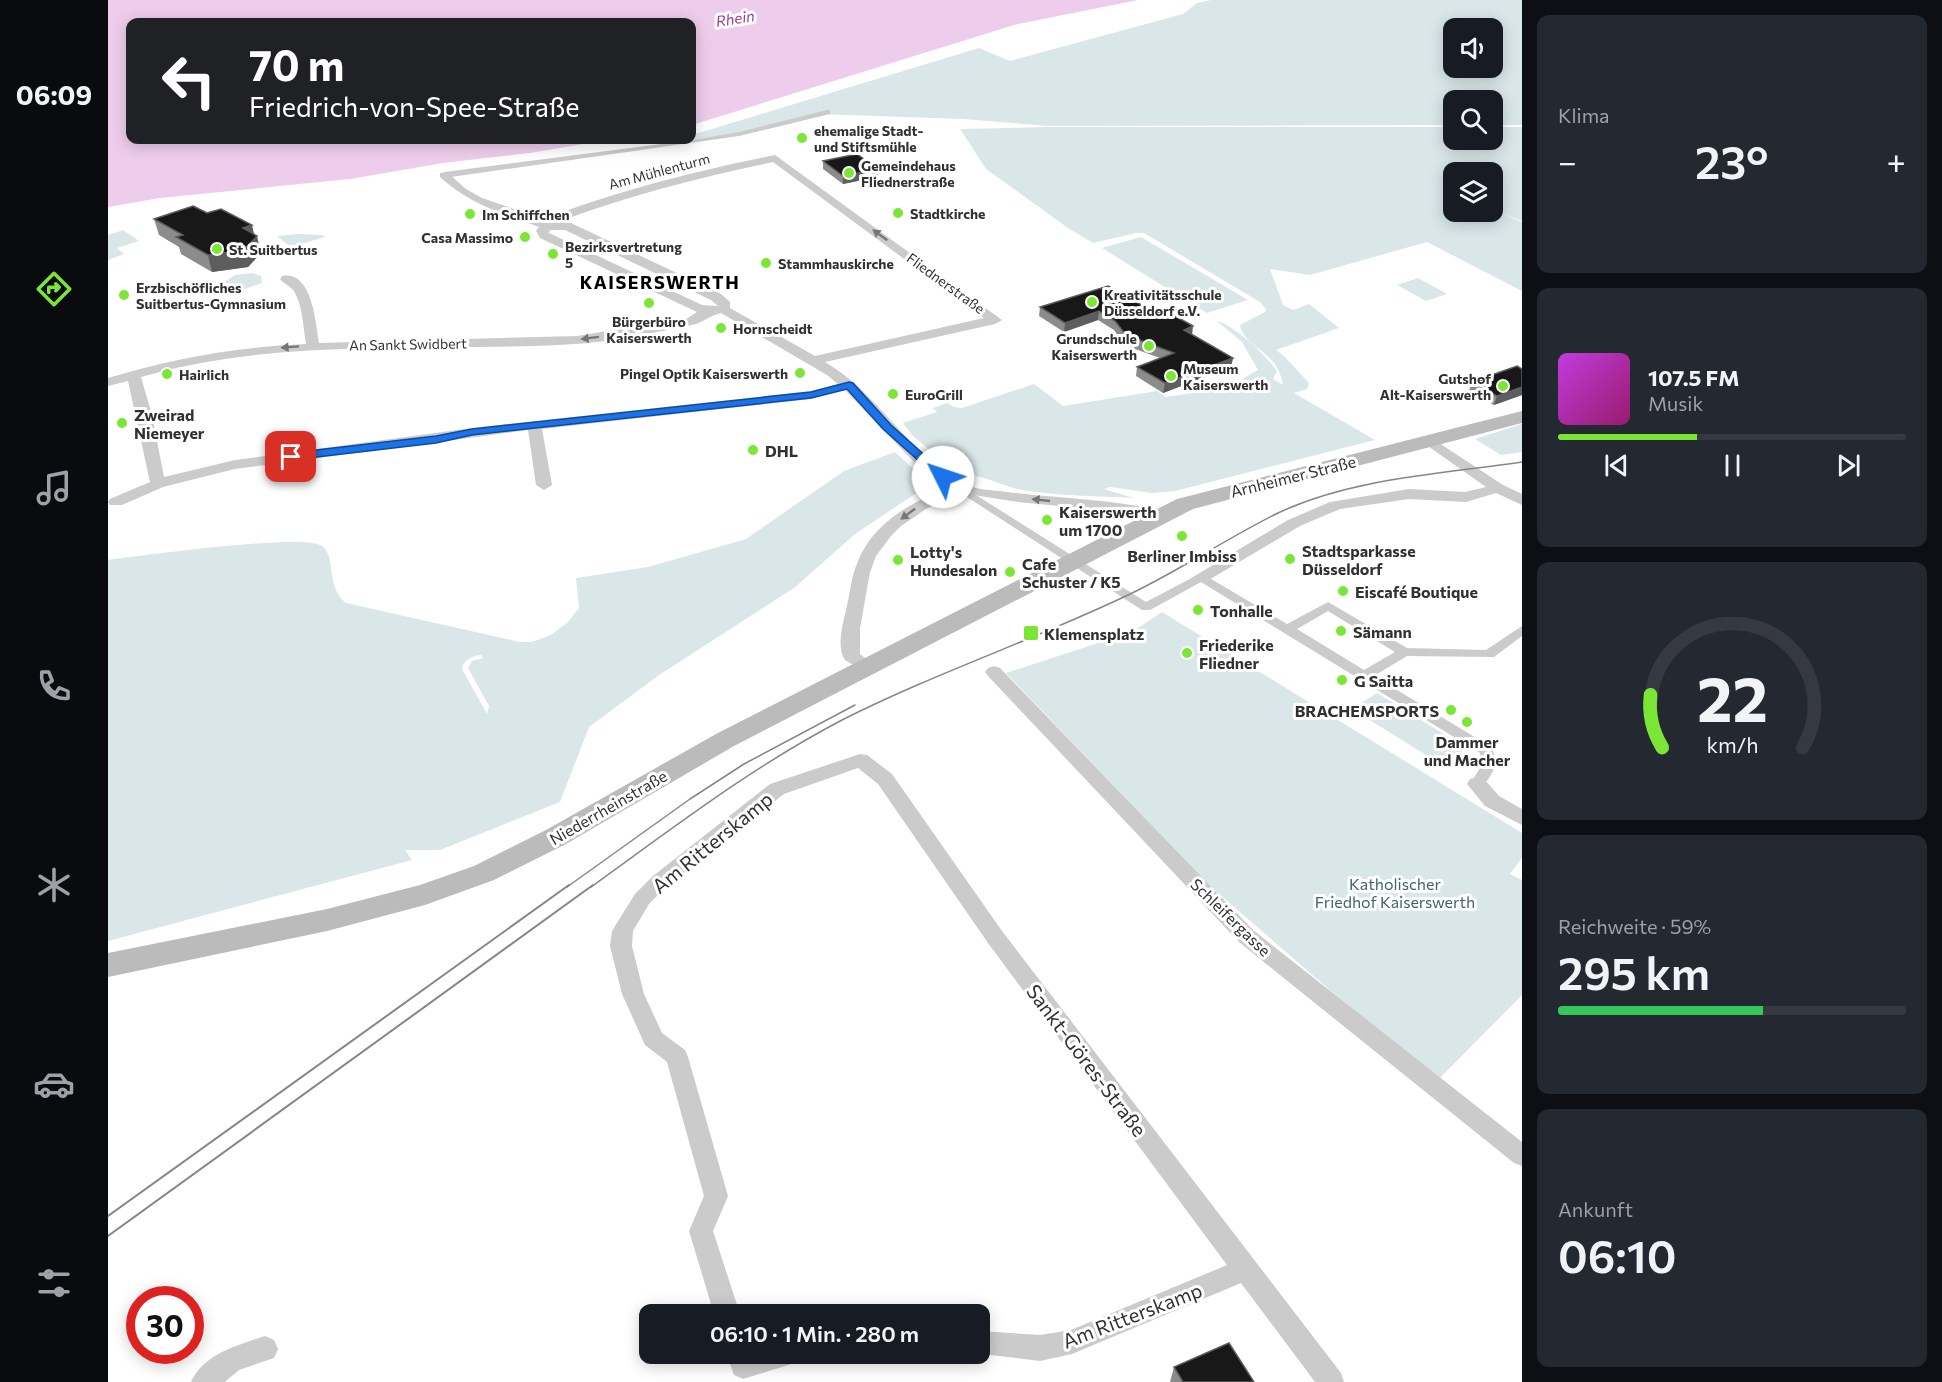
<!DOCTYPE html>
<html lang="de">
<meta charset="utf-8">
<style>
body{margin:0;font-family:Commissioner,sans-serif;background:#242831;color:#f1f3f6;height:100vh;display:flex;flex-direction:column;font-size:22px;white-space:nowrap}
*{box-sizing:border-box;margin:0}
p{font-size:20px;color:#9ea1a6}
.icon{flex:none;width:33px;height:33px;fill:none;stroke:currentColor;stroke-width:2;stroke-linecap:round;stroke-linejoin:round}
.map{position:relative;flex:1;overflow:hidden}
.side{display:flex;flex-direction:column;gap:15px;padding:15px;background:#0d0f14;width:420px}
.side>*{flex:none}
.hud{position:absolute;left:18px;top:18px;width:570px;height:126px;border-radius:12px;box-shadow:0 3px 15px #0003;background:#202124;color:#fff;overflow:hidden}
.buttons{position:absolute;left:1335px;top:18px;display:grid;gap:12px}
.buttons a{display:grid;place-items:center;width:60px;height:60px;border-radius:12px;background:#171b24;box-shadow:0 3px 15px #0003;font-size:30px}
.speed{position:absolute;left:18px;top:1286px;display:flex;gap:12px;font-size:30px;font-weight:700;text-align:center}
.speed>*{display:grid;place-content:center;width:78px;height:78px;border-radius:50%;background:#171b24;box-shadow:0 3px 15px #0003;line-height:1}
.speed .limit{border:9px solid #d22;background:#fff;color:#111}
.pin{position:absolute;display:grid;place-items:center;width:51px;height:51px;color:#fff;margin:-26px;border-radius:12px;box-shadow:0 3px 9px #0006}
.me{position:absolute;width:66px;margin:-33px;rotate:311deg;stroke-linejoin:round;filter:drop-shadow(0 0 4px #0008)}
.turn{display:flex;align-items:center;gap:21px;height:126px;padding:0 24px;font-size:27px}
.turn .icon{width:78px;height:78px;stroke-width:2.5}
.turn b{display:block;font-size:42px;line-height:51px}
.big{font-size:45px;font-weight:600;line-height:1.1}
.side .card{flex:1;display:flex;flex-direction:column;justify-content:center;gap:9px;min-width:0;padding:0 21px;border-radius:12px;background:#242831}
.side .dial{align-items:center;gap:0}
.dial svg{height:156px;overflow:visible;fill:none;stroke:#363941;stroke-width:7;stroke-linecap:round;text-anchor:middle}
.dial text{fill:#f1f3f6;stroke:none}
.song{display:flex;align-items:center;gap:18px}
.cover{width:72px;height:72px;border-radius:9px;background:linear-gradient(135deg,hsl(290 70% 55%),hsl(320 70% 35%))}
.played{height:6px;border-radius:3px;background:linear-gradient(90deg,#7be636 40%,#363941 40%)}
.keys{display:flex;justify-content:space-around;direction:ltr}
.heat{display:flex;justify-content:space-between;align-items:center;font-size:33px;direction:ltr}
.charge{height:9px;border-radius:4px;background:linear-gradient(90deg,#34c759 59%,#363941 0)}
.trip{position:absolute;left:531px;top:1304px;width:351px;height:60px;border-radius:12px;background:#171b24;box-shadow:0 3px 15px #0003;font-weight:600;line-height:60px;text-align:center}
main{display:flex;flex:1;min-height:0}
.dock{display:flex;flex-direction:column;width:108px;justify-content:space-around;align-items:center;background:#090b0e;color:#9ea1a6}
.dock .icon{width:42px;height:42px}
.dock .current{color:#7be636}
.dock b{font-size:27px;color:#f1f3f6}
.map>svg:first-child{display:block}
.green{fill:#dae7e9;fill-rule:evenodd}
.water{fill:#edcdeb}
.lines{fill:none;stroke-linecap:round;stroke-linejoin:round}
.pedestrian{fill:#cbcbcb;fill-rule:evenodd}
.minor{fill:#cbcbcb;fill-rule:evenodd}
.secondary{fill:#bbb;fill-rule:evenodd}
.tram-far1{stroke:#868686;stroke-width:1.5}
.tram{stroke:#868686;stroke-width:2}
.wall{fill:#8c8c8c}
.shaded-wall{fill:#5d5d5d}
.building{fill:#181818;stroke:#5d5d5d;stroke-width:1.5}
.oneway{fill:#767676}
.route{fill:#1a73e8;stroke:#114b97;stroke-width:1.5}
.poi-dot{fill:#7be636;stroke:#fff;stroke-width:2}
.labels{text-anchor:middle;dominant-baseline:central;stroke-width:6;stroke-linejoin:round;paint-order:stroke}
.far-poi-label{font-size:14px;font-weight:bold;fill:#313131;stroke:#fff;text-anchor:start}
.far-street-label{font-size:14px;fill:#313131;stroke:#fff}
.far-water-label{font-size:15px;font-style:italic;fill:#953e8f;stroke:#fff}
.poi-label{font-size:16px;font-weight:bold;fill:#313131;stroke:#fff;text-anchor:start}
.street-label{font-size:16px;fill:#313131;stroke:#fff}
.park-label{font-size:16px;fill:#3e646e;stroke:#fff}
.far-district-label{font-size:18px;font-weight:bold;letter-spacing:1.5px;fill:#000;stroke:#fff}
.near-street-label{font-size:20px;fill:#313131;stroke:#fff}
</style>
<main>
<nav class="dock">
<b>06:09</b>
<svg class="icon current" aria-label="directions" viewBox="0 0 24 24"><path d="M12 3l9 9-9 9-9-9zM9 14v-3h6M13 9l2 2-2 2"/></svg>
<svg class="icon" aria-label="music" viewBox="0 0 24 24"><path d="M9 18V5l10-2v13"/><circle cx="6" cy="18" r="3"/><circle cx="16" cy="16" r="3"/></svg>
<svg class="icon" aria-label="phone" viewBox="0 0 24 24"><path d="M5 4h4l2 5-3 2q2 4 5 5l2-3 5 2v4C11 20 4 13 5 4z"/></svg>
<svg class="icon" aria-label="climate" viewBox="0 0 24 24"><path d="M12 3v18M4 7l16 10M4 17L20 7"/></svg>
<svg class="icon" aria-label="car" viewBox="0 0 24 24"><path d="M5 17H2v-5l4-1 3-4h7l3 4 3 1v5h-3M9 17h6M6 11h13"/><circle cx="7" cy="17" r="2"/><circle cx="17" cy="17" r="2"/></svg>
<svg class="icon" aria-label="filters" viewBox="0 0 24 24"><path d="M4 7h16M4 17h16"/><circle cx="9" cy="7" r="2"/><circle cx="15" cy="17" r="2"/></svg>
</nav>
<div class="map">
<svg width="1414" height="1382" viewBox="0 0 1414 1382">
<rect width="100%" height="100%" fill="#fff"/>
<g class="green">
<path d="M1103 0H1414V125H1385L1384 100H1346L1345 125 940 126 855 119 708 114 631 133 575 141 570 140H584V135L871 48 902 61 1075 14 1089 3ZM1346 28H1384V68H1346Z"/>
<path d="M939 127H1345L1346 140H1384L1385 127H1414V221L1393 213 1414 222V291L1319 242 1202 275 1162 269 1175 305 1185 310 1201 304 1231 328 1168 350 1176 356 1201 383 1199 389 1186 393 1267 440 1067 491 1044 493 1002 487 996 489 1026 498C988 496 951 496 914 490 891 486 875 473 852 475L805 436 795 423 829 412 825 408 839 403 846 407 854 408 926 384 955 406 1049 391 1058 397 1132 386 1136 378 1150 370 1134 342 1108 320C1129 328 1155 352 1169 371L1165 379 1175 385C1169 348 1138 351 1132 325L1157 312 1158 309 1152 302 1036 233H1028L985 243 960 228 878 169 852 129ZM1346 172H1384V212H1346Z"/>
<polygon points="15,230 31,241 9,248 16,254 0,260 0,235"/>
<polygon points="191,234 214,235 217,237 183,247 169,236"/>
<polygon points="1033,237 1140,300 1099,313 994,248"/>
<polygon points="144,273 153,276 154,283 131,291 117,288 116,282 127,275"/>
<polygon points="1310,278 1339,294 1318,301 1289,285"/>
<polygon points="1414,424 1414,452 1393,455 1367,439"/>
<path d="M787 452 822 484 747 534 686 588 551 675 481 727 452 802 332 850H297L304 860 0 941V560C32 556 197 533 214 546 229 557 217 586 238 603L412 642H424L443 635 460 622 471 608 468 578 540 567 638 539 736 471ZM373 655 375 658 364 661 360 668 381 706 379 714 354 669C356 659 364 656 373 655Z"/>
<polygon points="1054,612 1414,833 1414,858 1402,874 1414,880 1414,995 1330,1080 1223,991 1103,887 898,673 1024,632"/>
<polygon points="1269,693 1359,748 1334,765 1244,709"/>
</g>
<polygon class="water" points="0,0 1030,0 906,25 584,125 584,22 22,22 22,140 499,140 422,153 335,163 242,179 52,198 0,207"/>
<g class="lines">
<g class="pedestrian">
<polygon points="719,110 722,110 722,114 631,136 336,178 332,175 336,172 584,140 631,132"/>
<path d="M852 485 1038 602 1093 573 1179 624 1220 602 1299 648 1378 650 1414 626V636L1386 657 1299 656 1266 676 1383 747C1392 763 1385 774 1374 787H1364L1362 784 1372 768V753L1093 582 1042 610H1034L848 490 846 488 848 486ZM1220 611 1287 652 1256 670 1189 629Z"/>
</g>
<g class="minor">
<path d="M667 155 894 320 887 324 717 362C770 393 800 453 854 483 867 490 885 490 899 492 953 499 1006 499 1059 512L1061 515 1059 518 1053 520 1013 512 910 502 853 493 844 497 818 509 793 526 783 536 768 556 762 572 752 628V654L768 667 765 671 759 673 737 660C728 647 735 624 738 610 742 594 743 577 750 561 765 523 804 502 840 487L809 465 737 390 703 399 434 429 444 485 436 490 428 485 420 430 127 469 55 487 14 505H2L0 502 2 499 42 482 20 381 0 386V378C66 358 129 347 198 344 195 327 195 306 186 291 182 286 176 284 172 279L174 276C204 270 208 323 211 343L469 336 580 318 589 312 432 238 428 231 431 227C393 213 363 205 332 177V173H340L358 189 374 198 444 222 449 214C520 188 593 170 667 155ZM665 162 876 318 707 356 622 308V302L613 294 463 223 456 222 458 219C525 194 595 177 665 162ZM442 230H457L603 300 610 306 594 305 441 233ZM613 313 719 375 730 384 703 391 364 428 127 460 56 477 44 415 33 377C174 336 323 353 467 344 502 342 549 332 584 325 595 323 602 315 613 313Z"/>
<polygon points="1322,437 1395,485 1414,494 1414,505 1388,493 1358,502 1301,499 1232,509 1192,526 1099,581 1093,582 1085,577 1180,520 1222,502 1301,489 1357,492 1378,487 1317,444 1315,441"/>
<polygon points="886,666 892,668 1145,930 1414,1142 1414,1166 1406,1163 1131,942 880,676 877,672 880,668"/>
<polygon points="752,754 759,755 784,774 894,931 1233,1373 1236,1382 1207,1382 1133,1283 964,1354 932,1361 866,1353 872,1353 872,1331 932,1335 963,1330 1119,1265 880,943 770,784 750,768 676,794 559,886 541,904 525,931 524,946 536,994 554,1033 577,1050 580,1057 620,1196 605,1231 632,1314 606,1314 581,1231 596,1196 559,1062 537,1045 514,994 502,946 504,931 527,894 545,876 662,784"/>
<polygon points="1369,777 1376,779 1391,796 1414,809 1414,825 1377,806 1359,784 1362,779"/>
<path d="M157 1336 166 1340 170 1349 166 1358 131 1370 117 1382H83C95 1354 130 1345 157 1336Z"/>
<polygon points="618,1353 694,1353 690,1362 635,1379 626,1375"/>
</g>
<polygon class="secondary" points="1414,411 1414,423 1085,509 626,746 458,844 386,880 317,905 219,931 0,977 0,953 219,909 312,885 366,866 438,830 608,734 1069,499"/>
<g class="tram-far1">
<polyline points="459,887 582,799 636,764 747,705"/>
<path d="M483 887C565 828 644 767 734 720 827 673 926 640 1020 595 1071 571 1119 538 1170 513 1245 478 1334 474 1414 462"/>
</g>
<g class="tram">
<polyline points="0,1216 461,885"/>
<polyline points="0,1236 485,885"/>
</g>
</g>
<g class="wall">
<polygon points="715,161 770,169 769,177 735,184 715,169"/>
<polygon points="99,213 146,234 153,253 140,267 104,272 73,254 71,247 51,235 46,219"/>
<polygon points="1000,286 1125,358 1123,367 1055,393 1028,376 1029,367 1052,358 1016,345 1006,330 990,320 956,332 931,316 932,307"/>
<polygon points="1414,369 1414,395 1386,405 1361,391 1364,382"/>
<polygon points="1066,1367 1146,1382 1062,1382"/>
</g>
<g class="shaded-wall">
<polygon points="770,169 769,177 735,184 735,176"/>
<polygon points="144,225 147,238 149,236 153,253 140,267 104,272 100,255 135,228"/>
<polygon points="991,311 990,320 956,332 957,323"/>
<polygon points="1085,326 1084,336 1076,330"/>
<polygon points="1125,358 1123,367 1055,393 1057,383"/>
<polygon points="1414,387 1414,395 1386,405 1389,396"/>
</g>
<g class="building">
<polygon points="749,154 770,169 735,176 715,161"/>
<polygon points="85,206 99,213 113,209 144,225 135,228 149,236 136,250 100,255 68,237 75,235 46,219"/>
<polygon points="1000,286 1044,311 1053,308 1085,326 1076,330 1125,358 1057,383 1029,367 1066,353 1018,335 1007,321 991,311 957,323 932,307"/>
<polygon points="1409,366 1414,369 1414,387 1389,396 1364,382"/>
<polygon points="1121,1343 1146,1382 1075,1382 1066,1367"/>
</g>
<defs><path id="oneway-solid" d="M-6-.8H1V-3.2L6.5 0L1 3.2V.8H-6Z" transform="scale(1.5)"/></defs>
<g class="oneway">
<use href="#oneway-solid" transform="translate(772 235) rotate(-144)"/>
<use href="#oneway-solid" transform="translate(482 338) rotate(173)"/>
<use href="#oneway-solid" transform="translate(182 347) rotate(176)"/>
<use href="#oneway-solid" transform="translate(933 500) rotate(-174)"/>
<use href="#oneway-solid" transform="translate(800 514) rotate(143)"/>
</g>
<polygon class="route" points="741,382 745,383 783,425 839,475 839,479 831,479 775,429 739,389 703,398 364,435 328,443 183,460 177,457 183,453 328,436 364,429 703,392"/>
<g class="poi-dot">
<circle cx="694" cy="138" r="6"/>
<circle cx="741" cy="173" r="6"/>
<circle cx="790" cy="213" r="6"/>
<circle cx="362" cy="214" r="6"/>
<circle cx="417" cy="237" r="6"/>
<circle cx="109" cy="249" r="6"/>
<circle cx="445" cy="254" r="6"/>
<circle cx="658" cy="263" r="6"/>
<circle cx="16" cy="295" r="6"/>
<circle cx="984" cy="302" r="6"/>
<circle cx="541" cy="303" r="6"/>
<circle cx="613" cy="328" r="6"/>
<circle cx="1041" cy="346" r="6"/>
<circle cx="692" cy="373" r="6"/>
<circle cx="59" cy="374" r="6"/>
<circle cx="1063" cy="376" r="6"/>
<circle cx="1395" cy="386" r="6"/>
<circle cx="785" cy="394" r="6"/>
<circle cx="14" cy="423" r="6"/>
<circle cx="645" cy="450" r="6"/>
<circle cx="939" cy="520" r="6"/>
<circle cx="1074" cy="536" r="6"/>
<circle cx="1182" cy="559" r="6"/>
<circle cx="790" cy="560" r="6"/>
<circle cx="902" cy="572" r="6"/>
<circle cx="1235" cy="591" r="6"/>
<circle cx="1090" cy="610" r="6"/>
<circle cx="1233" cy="631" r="6"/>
<rect x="915" y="625" width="16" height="16" rx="3"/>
<circle cx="1079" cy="653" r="6"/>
<circle cx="1234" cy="680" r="6"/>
<circle cx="1343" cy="710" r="6"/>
<circle cx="1359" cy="722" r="6"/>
</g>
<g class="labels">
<g class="far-poi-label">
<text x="706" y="130">ehemalige Stadt-<tspan x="706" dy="16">und Stiftsmühle</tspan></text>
<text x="753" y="165">Gemeindehaus<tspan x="753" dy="16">Fliednerstraße</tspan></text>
<text x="802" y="213">Stadtkirche</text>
<text x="374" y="214">Im Schiffchen</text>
<text x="405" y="237" text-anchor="end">Casa Massimo</text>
<text x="457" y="246">Bezirksvertretung<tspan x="457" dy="16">5</tspan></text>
<text x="121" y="249">St. Suitbertus</text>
<text x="670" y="263">Stammhauskirche</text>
<text x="28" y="287">Erzbischöfliches<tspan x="28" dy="16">Suitbertus-Gymnasium</tspan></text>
<text x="996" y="294">Kreativitätsschule<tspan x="996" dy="16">Düsseldorf e.V.</tspan></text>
<text x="541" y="321" text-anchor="middle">Bürgerbüro<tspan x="541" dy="16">Kaiserswerth</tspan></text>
<text x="625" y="328">Hornscheidt</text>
<text x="1029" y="338" text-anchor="end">Grundschule<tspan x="1029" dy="16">Kaiserswerth</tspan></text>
<text x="1075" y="368">Museum<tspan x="1075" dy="16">Kaiserswerth</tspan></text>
<text x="680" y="373" text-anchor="end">Pingel Optik Kaiserswerth</text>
<text x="71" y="374">Hairlich</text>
<text x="1383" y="378" text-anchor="end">Gutshof<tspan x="1383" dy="16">Alt-Kaiserswerth</tspan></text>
<text x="797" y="394">EuroGrill</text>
</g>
<g class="far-street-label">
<text transform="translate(551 171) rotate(-15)">Am Mühlenturm</text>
<text transform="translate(838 283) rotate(36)">Fliednerstraße</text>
<text transform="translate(300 344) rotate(-1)">An Sankt Swidbert</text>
</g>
<g class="far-water-label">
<text transform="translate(627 18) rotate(-9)">Rhein</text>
</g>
<g class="poi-label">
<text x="26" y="414">Zweirad<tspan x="26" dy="18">Niemeyer</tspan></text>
<text x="657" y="450">DHL</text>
<text x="951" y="511">Kaiserswerth<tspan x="951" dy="18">um 1700</tspan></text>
<text x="1194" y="550">Stadtsparkasse<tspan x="1194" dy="18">Düsseldorf</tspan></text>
<text x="802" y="551">Lotty's<tspan x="802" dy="18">Hundesalon</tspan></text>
<text x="1074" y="555" text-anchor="middle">Berliner Imbiss</text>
<text x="914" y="563">Cafe<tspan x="914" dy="18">Schuster / K5</tspan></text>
<text x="1247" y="591">Eiscafé Boutique</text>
<text x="1102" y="610">Tonhalle</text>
<text x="1245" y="631">Sämann</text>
<text x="936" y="633">Klemensplatz</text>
<text x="1091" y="644">Friederike<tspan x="1091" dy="18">Fliedner</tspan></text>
<text x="1246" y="680">G Saitta</text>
<text x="1331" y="710" text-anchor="end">BRACHEMSPORTS</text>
<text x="1359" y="741" text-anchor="middle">Dammer<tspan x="1359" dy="18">und Macher</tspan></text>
</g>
<g class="street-label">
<text transform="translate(1185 476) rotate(-14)">Arnheimer Straße</text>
<text transform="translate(500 807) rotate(-30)">Niederrheinstraße</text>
<text transform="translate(1123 917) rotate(44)">Schleifergasse</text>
</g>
<g class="park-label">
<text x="1287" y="883">Katholischer<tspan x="1287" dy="18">Friedhof Kaiserswerth</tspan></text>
</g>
<g class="far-district-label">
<text x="552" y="282">KAISERSWERTH</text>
</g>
<g class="near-street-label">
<text transform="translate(604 842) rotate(-39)">Am Ritterskamp</text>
<text transform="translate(979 1060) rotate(53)">Sankt-Göres-Straße</text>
<text transform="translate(1024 1315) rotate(-21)">Am Ritterskamp</text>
</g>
</g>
</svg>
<div class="buttons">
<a><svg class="icon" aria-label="sound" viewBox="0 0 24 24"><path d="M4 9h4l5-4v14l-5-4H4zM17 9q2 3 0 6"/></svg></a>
<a><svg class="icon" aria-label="search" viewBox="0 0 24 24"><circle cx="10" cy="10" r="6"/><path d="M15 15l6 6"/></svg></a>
<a><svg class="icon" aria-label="layers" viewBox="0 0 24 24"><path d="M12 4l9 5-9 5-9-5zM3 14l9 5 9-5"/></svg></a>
</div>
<div class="speed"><div class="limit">30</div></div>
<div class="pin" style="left:183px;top:457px;background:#d93025"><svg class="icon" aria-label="arrive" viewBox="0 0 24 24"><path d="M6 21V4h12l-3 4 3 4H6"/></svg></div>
<svg class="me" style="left:835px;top:477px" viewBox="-20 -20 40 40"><circle r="19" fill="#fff"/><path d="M0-13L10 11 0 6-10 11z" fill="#1a73e8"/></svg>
<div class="trip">06:10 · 1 Min. · 280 m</div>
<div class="hud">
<div class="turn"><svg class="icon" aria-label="left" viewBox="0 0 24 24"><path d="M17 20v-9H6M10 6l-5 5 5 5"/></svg><div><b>70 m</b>Friedrich-von-Spee-Straße</div></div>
</div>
</div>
<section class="side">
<div class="card"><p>Klima</p>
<div class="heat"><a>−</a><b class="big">23°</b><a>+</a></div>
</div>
<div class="card">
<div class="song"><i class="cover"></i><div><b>107.5 FM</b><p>Musik</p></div></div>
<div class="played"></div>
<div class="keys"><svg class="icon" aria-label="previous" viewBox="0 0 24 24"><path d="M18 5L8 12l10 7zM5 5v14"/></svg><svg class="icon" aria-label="pause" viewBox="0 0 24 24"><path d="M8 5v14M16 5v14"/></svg><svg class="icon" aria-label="next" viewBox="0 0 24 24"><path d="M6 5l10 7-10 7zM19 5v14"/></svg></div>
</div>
<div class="card dial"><svg viewBox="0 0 100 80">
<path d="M14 69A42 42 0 1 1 86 69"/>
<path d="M14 69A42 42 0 0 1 8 42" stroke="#7be636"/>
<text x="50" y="56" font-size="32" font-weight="700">22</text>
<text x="50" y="72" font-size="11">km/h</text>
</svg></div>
<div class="card"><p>Reichweite · 59%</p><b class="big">295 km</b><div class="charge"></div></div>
<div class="card"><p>Ankunft</p><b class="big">06:10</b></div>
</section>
</main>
